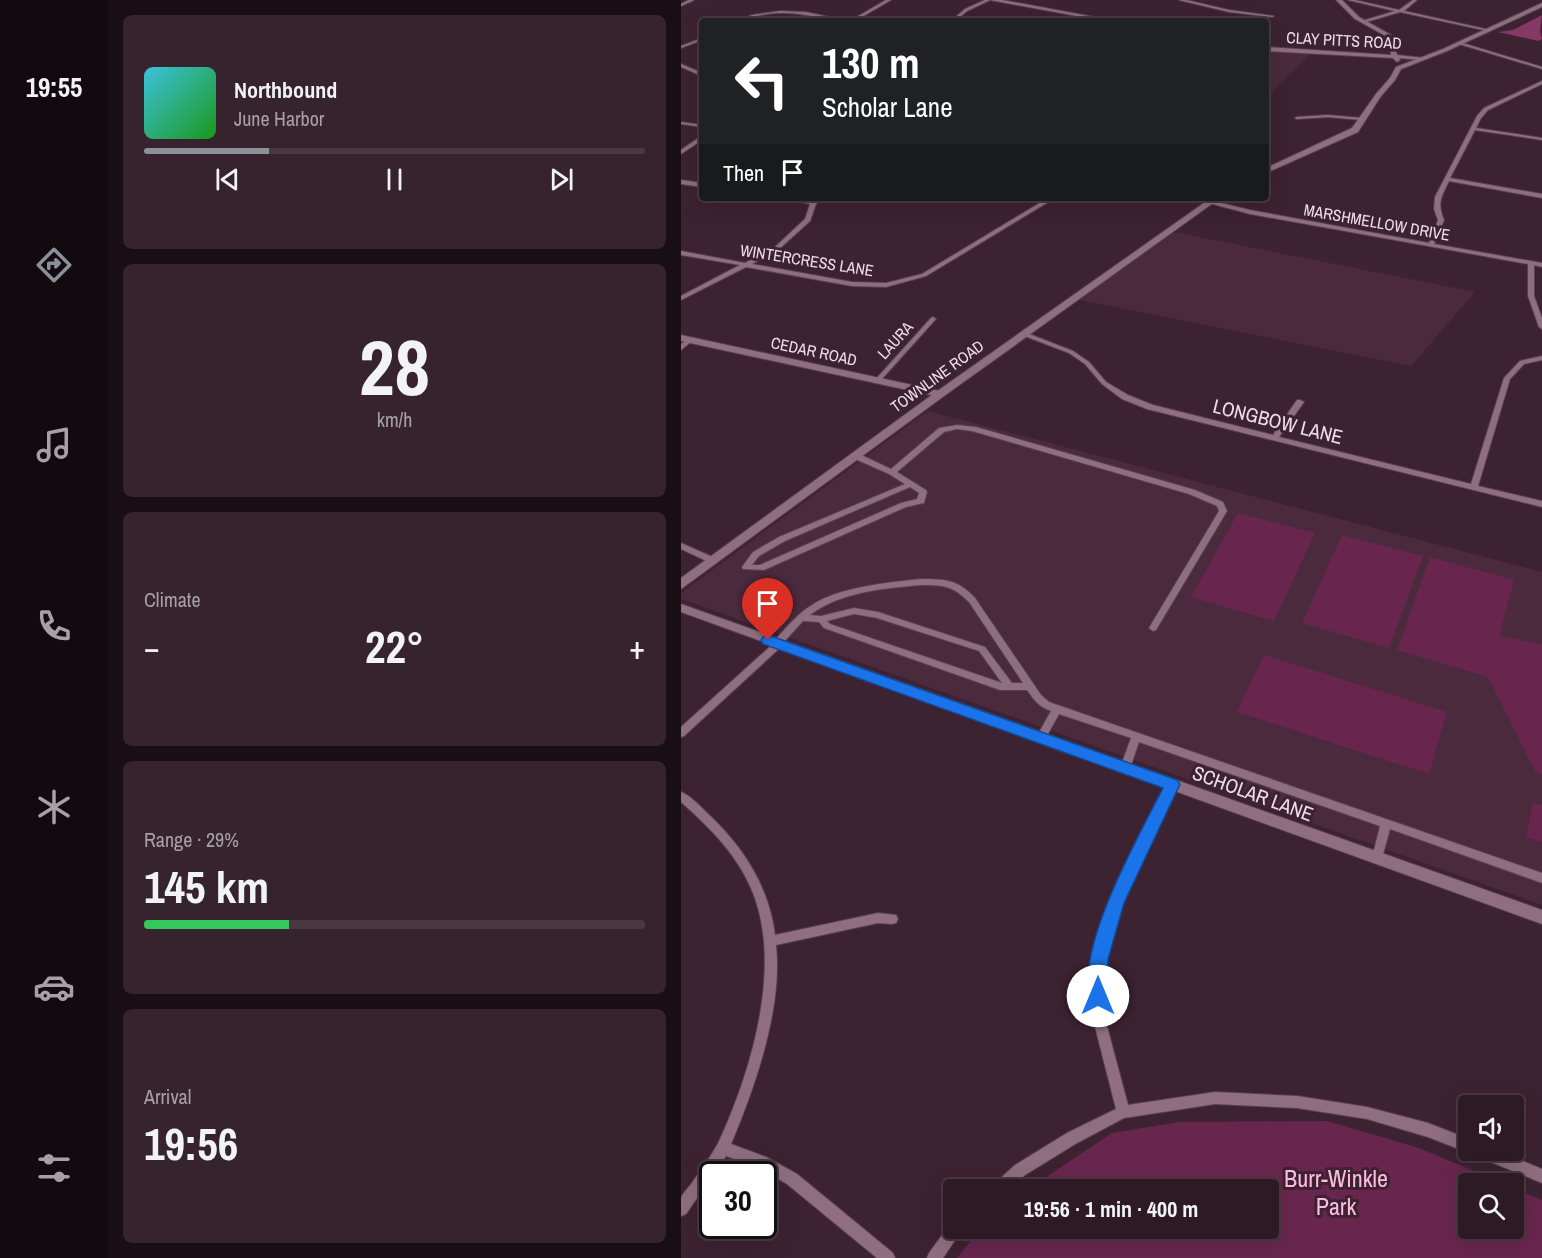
<!DOCTYPE html>
<meta charset="utf-8">
<style>
body{margin:0;font-family:"Archivo Narrow",sans-serif;background:#36232d;color:#f1f3f6;height:100vh;display:flex;flex-direction:column;font-size:22px;white-space:nowrap}
*{box-sizing:border-box;margin:0}
p{font-size:20px;color:#a7a1a7}
.icon{flex:none;width:33px;height:33px;fill:none;stroke:currentColor;stroke-width:2;stroke-linecap:round;stroke-linejoin:round}
.map{position:relative;flex:1;overflow:hidden}
.drawer{display:flex;flex-direction:column;gap:15px;padding:15px;background:#190e14;width:573px}
.drawer>*{flex:none}
.top-card{position:absolute;left:18px;top:18px;width:570px;height:183px;border-radius:6px;box-shadow:0 6px 24px #0002,0 0 0 2px #493842;background:#202124;color:#fff;overflow:hidden}
.tools{position:absolute;left:777px;top:1095px;display:grid;gap:12px}
.tools a{display:grid;place-items:center;width:66px;height:66px;border-radius:6px;background:#2e1a25;box-shadow:0 6px 24px #0002,0 0 0 2px #493842;font-size:30px}
.speed{position:absolute;left:18px;top:1161px;display:flex;gap:12px;font-size:30px;font-weight:700;text-align:center}
.speed>*{display:grid;place-content:center;width:78px;height:78px;border-radius:50%;background:#2e1a25;box-shadow:0 6px 24px #0002,0 0 0 2px #493842;line-height:1}
.speed .limit{border:3px solid #111;border-radius:9px;background:#fff;color:#111}
.pin{position:absolute;display:grid;place-items:center;width:51px;height:51px;color:#fff;margin:-62px -26px;border-radius:50% 50% 50% 0;rotate:-45deg;box-shadow:0 0 6px #0007}
.pin .icon{rotate:45deg}
.me{position:absolute;width:66px;margin:-33px;rotate:0deg;stroke-linejoin:round;filter:drop-shadow(0 0 4px #0008)}
.turn{display:flex;align-items:center;gap:21px;height:126px;padding:0 24px;font-size:27px}
.turn .icon{width:78px;height:78px;stroke-width:2.5}
.turn b{display:block;font-size:42px;line-height:51px}
.then{display:flex;align-items:center;height:57px;padding:0 24px;background:#0003;gap:12px;font-size:22px}
.big{font-size:45px;font-weight:700;line-height:1.1}
.drawer .widget{flex:1;display:flex;flex-direction:column;justify-content:center;gap:9px;min-width:0;padding:0 21px;border-radius:9px;background:#36232d}
.drawer .dial{align-items:center;gap:0}
.dial b{font-size:78px;line-height:1}
.song{display:flex;align-items:center;gap:18px}
.cover{width:72px;height:72px;border-radius:9px;background:linear-gradient(135deg,hsl(190 70% 55%),hsl(120 70% 35%))}
.played{height:6px;border-radius:3px;background:linear-gradient(90deg,#8c9099 25%,#493842 25%)}
.keys{display:flex;justify-content:space-around;direction:ltr}
.heat{display:flex;justify-content:space-between;align-items:center;font-size:33px;direction:ltr}
.charge{height:9px;border-radius:4px;background:linear-gradient(90deg,#34c759 29%,#493842 0)}
.trip{position:absolute;left:262px;top:1179px;width:336px;height:60px;border-radius:6px;background:#2e1a25;box-shadow:0 6px 24px #0002,0 0 0 2px #493842;font-weight:700;line-height:60px;text-align:center}
main{display:flex;flex:1;min-height:0}
.tabs{display:flex;flex-direction:column;width:108px;justify-content:space-around;align-items:center;background:#120a0f;color:#a7a1a7}
.tabs .icon{width:42px;height:42px}
.tabs .on{color:#8c9099}
.tabs b{font-size:27px;color:#f1f3f6}
.map>svg:first-child{display:block}
.built{fill:#4a2a3c}
.green{fill:#68264e}
.forest{fill:#833865}
.lines{fill:none;stroke-linecap:round;stroke-linejoin:round}
.minor-casing{stroke:#58414f;stroke-width:2}
.tertiary-casing{stroke:#58414f;stroke-width:2}
.secondary-casing{stroke:#58414f;stroke-width:2}
.minor{fill:#8e6e7f;fill-rule:evenodd}
.tertiary{fill:#8e6e7f;fill-rule:evenodd}
.secondary{fill:#8e6e7f;fill-rule:evenodd}
.route{fill:#1a73e8;stroke:#114b97;stroke-width:1.5}
.labels{text-anchor:middle;dominant-baseline:central;stroke-width:6;stroke-linejoin:round;paint-order:stroke}
.far-street-label{font-size:16px;fill:#f0dde7;stroke:#3d2231}
.street-label{font-size:20px;fill:#f0dde7;stroke:#3d2231}
.near-park-label{font-size:24px;fill:#ffbce0;stroke:#3d2231}
</style>
<main>
<nav class="tabs">
<b>19:55</b>
<svg class="icon on" aria-label="directions" viewBox="0 0 24 24"><path d="M12 3l9 9-9 9-9-9zM9 14v-3h6M13 9l2 2-2 2"/></svg>
<svg class="icon" aria-label="music" viewBox="0 0 24 24"><path d="M9 18V5l10-2v13"/><circle cx="6" cy="18" r="3"/><circle cx="16" cy="16" r="3"/></svg>
<svg class="icon" aria-label="phone" viewBox="0 0 24 24"><path d="M5 4h4l2 5-3 2q2 4 5 5l2-3 5 2v4C11 20 4 13 5 4z"/></svg>
<svg class="icon" aria-label="climate" viewBox="0 0 24 24"><path d="M12 3v18M4 7l16 10M4 17L20 7"/></svg>
<svg class="icon" aria-label="car" viewBox="0 0 24 24"><path d="M5 17H2v-5l4-1 3-4h7l3 4 3 1v5h-3M9 17h6M6 11h13"/><circle cx="7" cy="17" r="2"/><circle cx="17" cy="17" r="2"/></svg>
<svg class="icon" aria-label="filters" viewBox="0 0 24 24"><path d="M4 7h16M4 17h16"/><circle cx="9" cy="7" r="2"/><circle cx="15" cy="17" r="2"/></svg>
</nav>
<section class="drawer">
<div class="widget">
<div class="song"><i class="cover"></i><div><b>Northbound</b><p>June Harbor</p></div></div>
<div class="played"></div>
<div class="keys"><svg class="icon" aria-label="previous" viewBox="0 0 24 24"><path d="M18 5L8 12l10 7zM5 5v14"/></svg><svg class="icon" aria-label="pause" viewBox="0 0 24 24"><path d="M8 5v14M16 5v14"/></svg><svg class="icon" aria-label="next" viewBox="0 0 24 24"><path d="M6 5l10 7-10 7zM19 5v14"/></svg></div>
</div>
<div class="widget dial"><b>28</b><p>km/h</p></div>
<div class="widget"><p>Climate</p>
<div class="heat"><a>−</a><b class="big">22°</b><a>+</a></div>
</div>
<div class="widget"><p>Range · 29%</p><b class="big">145 km</b><div class="charge"></div></div>
<div class="widget"><p>Arrival</p><b class="big">19:56</b></div>
</section>
<div class="map">
<svg width="861" height="1258" viewBox="0 0 861 1258">
<rect width="100%" height="100%" fill="#3d2231"/>
<g class="built">
<polygon points="585,50 630,53 585,98"/>
<polygon points="493,232 794,292 730,366 398,300"/>
<polygon points="247,411 861,572 861,905 0,599 0,593"/>
</g>
<g class="green">
<polygon points="557,513 634,533 593,621 510,597"/>
<polygon points="661,535 742,556 708,648 621,623"/>
<polygon points="749,557 833,580 818,636 861,644 861,775 854,771 807,677 716,650"/>
<polygon points="583,655 766,712 748,774 556,712"/>
<polygon points="852,803 861,805 861,842 845,837"/>
<polygon points="646,1121 738,1148 822,1183 788,1184 788,1228 832,1228 833,1188 861,1200 861,1258 276,1258 299,1229 588,1228 588,1190 347,1189 431,1133 498,1122"/>
</g>
<polygon class="forest" points="861,15 859,31 861,39 857,41 817,32 832,30"/>
<g class="lines">
<defs>
<g id="minor">
<polygon points="8,0 13,0 0,6 0,4"/>
<polygon points="205,0 210,0 174,21 169,21"/>
<polygon points="304,0 309,0 286,11 274,21 270,21 284,9"/>
<polygon points="498,0 505,0 548,10 593,16 591,17 548,12"/>
<polygon points="667,0 674,0 718,10 732,0 736,0 723,11 809,30 807,31 719,12 682,23 681,21 714,11"/>
<path d="M99 11 125 12 167 21C145 21 123 12 100 13 92 13 84 14 76 16 70 18 65 21 58 21L71 15Z"/>
<polygon points="21,38 21,40 0,48 0,46"/>
<polygon points="778,42 861,67 861,69 778,44"/>
<polygon points="0,64 21,73 21,76 0,67"/>
<path d="M861 81V84L807 110 800 118 795 128 861 138V140L794 130 769 178 861 194V198L768 181C760 197 756 203 763 220L753 244 861 263V267L853 265V296L861 318V329L858 327 847 296V264L569 214 509 198H519L569 210 748 243 757 220 753 209 754 197 796 116 803 108Z"/>
<polygon points="647,115 681,118 683,119 681,120 647,117 616,119 614,118 616,117"/>
<polygon points="0,122 21,125 21,127 0,124"/>
<polygon points="19,137 21,137 21,140 0,154 0,150"/>
<polygon points="0,180 21,183 21,187 0,184"/>
<polygon points="99,198 112,198 131,201 134,198 140,198 135,204 129,221 97,250 71,264 171,282 205,283 241,274 367,198 374,198 245,276 205,287 171,286 65,267 0,300 0,296 59,265 0,255 0,251 64,263 93,248 124,219 129,204"/>
<polygon points="252,317 255,319 254,320 199,381 195,381 195,379 250,318"/>
<polygon points="343,332 392,351 408,362 425,382 447,395 472,405 592,435 616,400 619,400 623,402 598,437 790,484 823,378 839,361 861,356 861,360 843,364 829,379 797,486 861,501 861,507 466,409 441,399 421,384 404,364 388,353 341,335 340,334"/>
<polygon points="9,338 12,340 11,341 0,350 0,344"/>
<path d="M276 425 295 427 514 490 542 502 546 511 475 630 472 631 468 628 538 511 536 506 508 494 291 431 276 429 263 432 216 472 245 490 246 492 243 503 225 507 83 570 62 569 61 567 72 552 98 537 224 484 208 474 172 458V454H178L210 469 258 428ZM229 487 238 493 236 499 220 503 79 565H71L78 556 104 541Z"/>
<polygon points="0,543 36,559 37,561 33,564 30,563 0,549"/>
<path d="M241 579C265 579 277 580 294 598L360 695 368 702 861 873V883L709 829 701 858 700 861 696 863 692 861 691 858 699 826 458 742 448 771 444 772 440 771 439 768 450 738 378 714 363 741 360 742 357 741 355 738 370 711C358 707 353 700 346 690H319L143 628 138 622 122 621 102 643 101 646 3 736 0 737V727L92 644 93 641C105 628 116 614 131 605 158 587 209 582 241 579ZM241 585C263 585 272 586 288 602L342 683H331L304 647 197 612 173 608 140 616 129 615C159 592 204 588 241 585ZM173 614 196 618 298 651 321 683 149 624 146 621Z"/>
<polygon points="491,781 495,782 496,785 441,903 424,959 423,1015 447,1105 534,1092 616,1096 686,1107 747,1123 788,1139 788,1150 815,1150 861,1169 861,1183 793,1155 792,1151 788,1153 747,1137 686,1119 616,1108 534,1104 443,1118 396,1143 344,1175 328,1190 310,1190 312,1185 334,1165 386,1133 435,1109 411,1015 412,959 429,903 487,782"/>
<path d="M0 792C10 796 18 805 25 812 61 845 88 886 94 935L197 913 215 915 217 919 215 923 211 924 197 923 95 945C102 1008 74 1087 50 1144L85 1157 116 1174 212 1253 214 1258H196L106 1184 76 1167 45 1156 5 1214 0 1216C0 1211 0 1203 0 1198 2 1193 8 1187 11 1183 21 1168 33 1153 40 1137 72 1066 103 960 69 886 54 852 27 826 0 802Z"/>
<polygon points="273,1222 273,1228 282,1228 262,1258 246,1258 248,1253 270,1223"/>
</g>
<g id="tertiary">
<polygon points="309,0 321,0 435,21 423,21"/>
<polygon points="655,0 661,0 678,17 712,36 716,55 743,58 740,60 718,58 719,60 716,62 712,58 585,51 585,47 710,55 708,38 674,19"/>
<polygon points="0,335 259,391 264,394 259,397 0,341"/>
<polygon points="0,604 861,910 861,924 0,612"/>
</g>
<g id="secondary">
<polygon points="861,3 861,7 766,51 720,69 714,80 700,96 677,132 585,173 585,168 671,128 695,94 709,78 715,67 762,49"/>
<polygon points="530,198 539,198 263,396 0,589 0,578 255,392"/>
</g>
</defs>
<use href="#minor" class="minor-casing"/>
<use href="#tertiary" class="tertiary-casing"/>
<use href="#secondary" class="secondary-casing"/>
<use href="#minor" class="minor"/>
<use href="#tertiary" class="tertiary"/>
<use href="#secondary" class="secondary"/>
</g>
<path class="route" d="M87 635 496 780 499 784 443 903 427 959V996L424 1002 417 1005 411 1002C390 954 459 834 482 788L82 644 80 640 82 637Z"/>
<g class="labels">
<g class="far-street-label">
<text transform="translate(663 40) rotate(3)">CLAY PITTS ROAD</text>
<text transform="translate(696 222) rotate(10)">MARSHMELLOW DRIVE</text>
<text transform="translate(126 260) rotate(9)">WINTERCRESS LANE</text>
<text transform="translate(214 340) rotate(-48)">LAURA</text>
<text transform="translate(133 351) rotate(12)">CEDAR ROAD</text>
<text transform="translate(256 376) rotate(-36)">TOWNLINE ROAD</text>
</g>
<g class="street-label">
<text transform="translate(597 421) rotate(14)">LONGBOW LANE</text>
<text transform="translate(572 793) rotate(20)">SCHOLAR LANE</text>
</g>
<g class="near-park-label">
<text x="655" y="1178">Burr-Winkle<tspan x="655" dy="28">Park</tspan></text>
</g>
</g>
</svg>
<div class="tools">
<a><svg class="icon" aria-label="sound" viewBox="0 0 24 24"><path d="M4 9h4l5-4v14l-5-4H4zM17 9q2 3 0 6"/></svg></a>
<a><svg class="icon" aria-label="search" viewBox="0 0 24 24"><circle cx="10" cy="10" r="6"/><path d="M15 15l6 6"/></svg></a>
</div>
<div class="speed"><div class="limit">30</div></div>
<div class="pin" style="left:87px;top:640px;background:#d93025"><svg class="icon" aria-label="arrive" viewBox="0 0 24 24"><path d="M6 21V4h12l-3 4 3 4H6"/></svg></div>
<svg class="me" style="left:417px;top:996px" viewBox="-20 -20 40 40"><circle r="19" fill="#fff"/><path d="M0-13L10 11 0 6-10 11z" fill="#1a73e8"/></svg>
<div class="trip">19:56 · 1 min · 400 m</div>
<div class="top-card">
<div class="turn"><svg class="icon" aria-label="left" viewBox="0 0 24 24"><path d="M17 20v-9H6M10 6l-5 5 5 5"/></svg><div><b>130 m</b>Scholar Lane</div></div>
<div class="then">Then<svg class="icon" aria-label="arrive" viewBox="0 0 24 24"><path d="M6 21V4h12l-3 4 3 4H6"/></svg></div>
</div>
</div>
</main>
